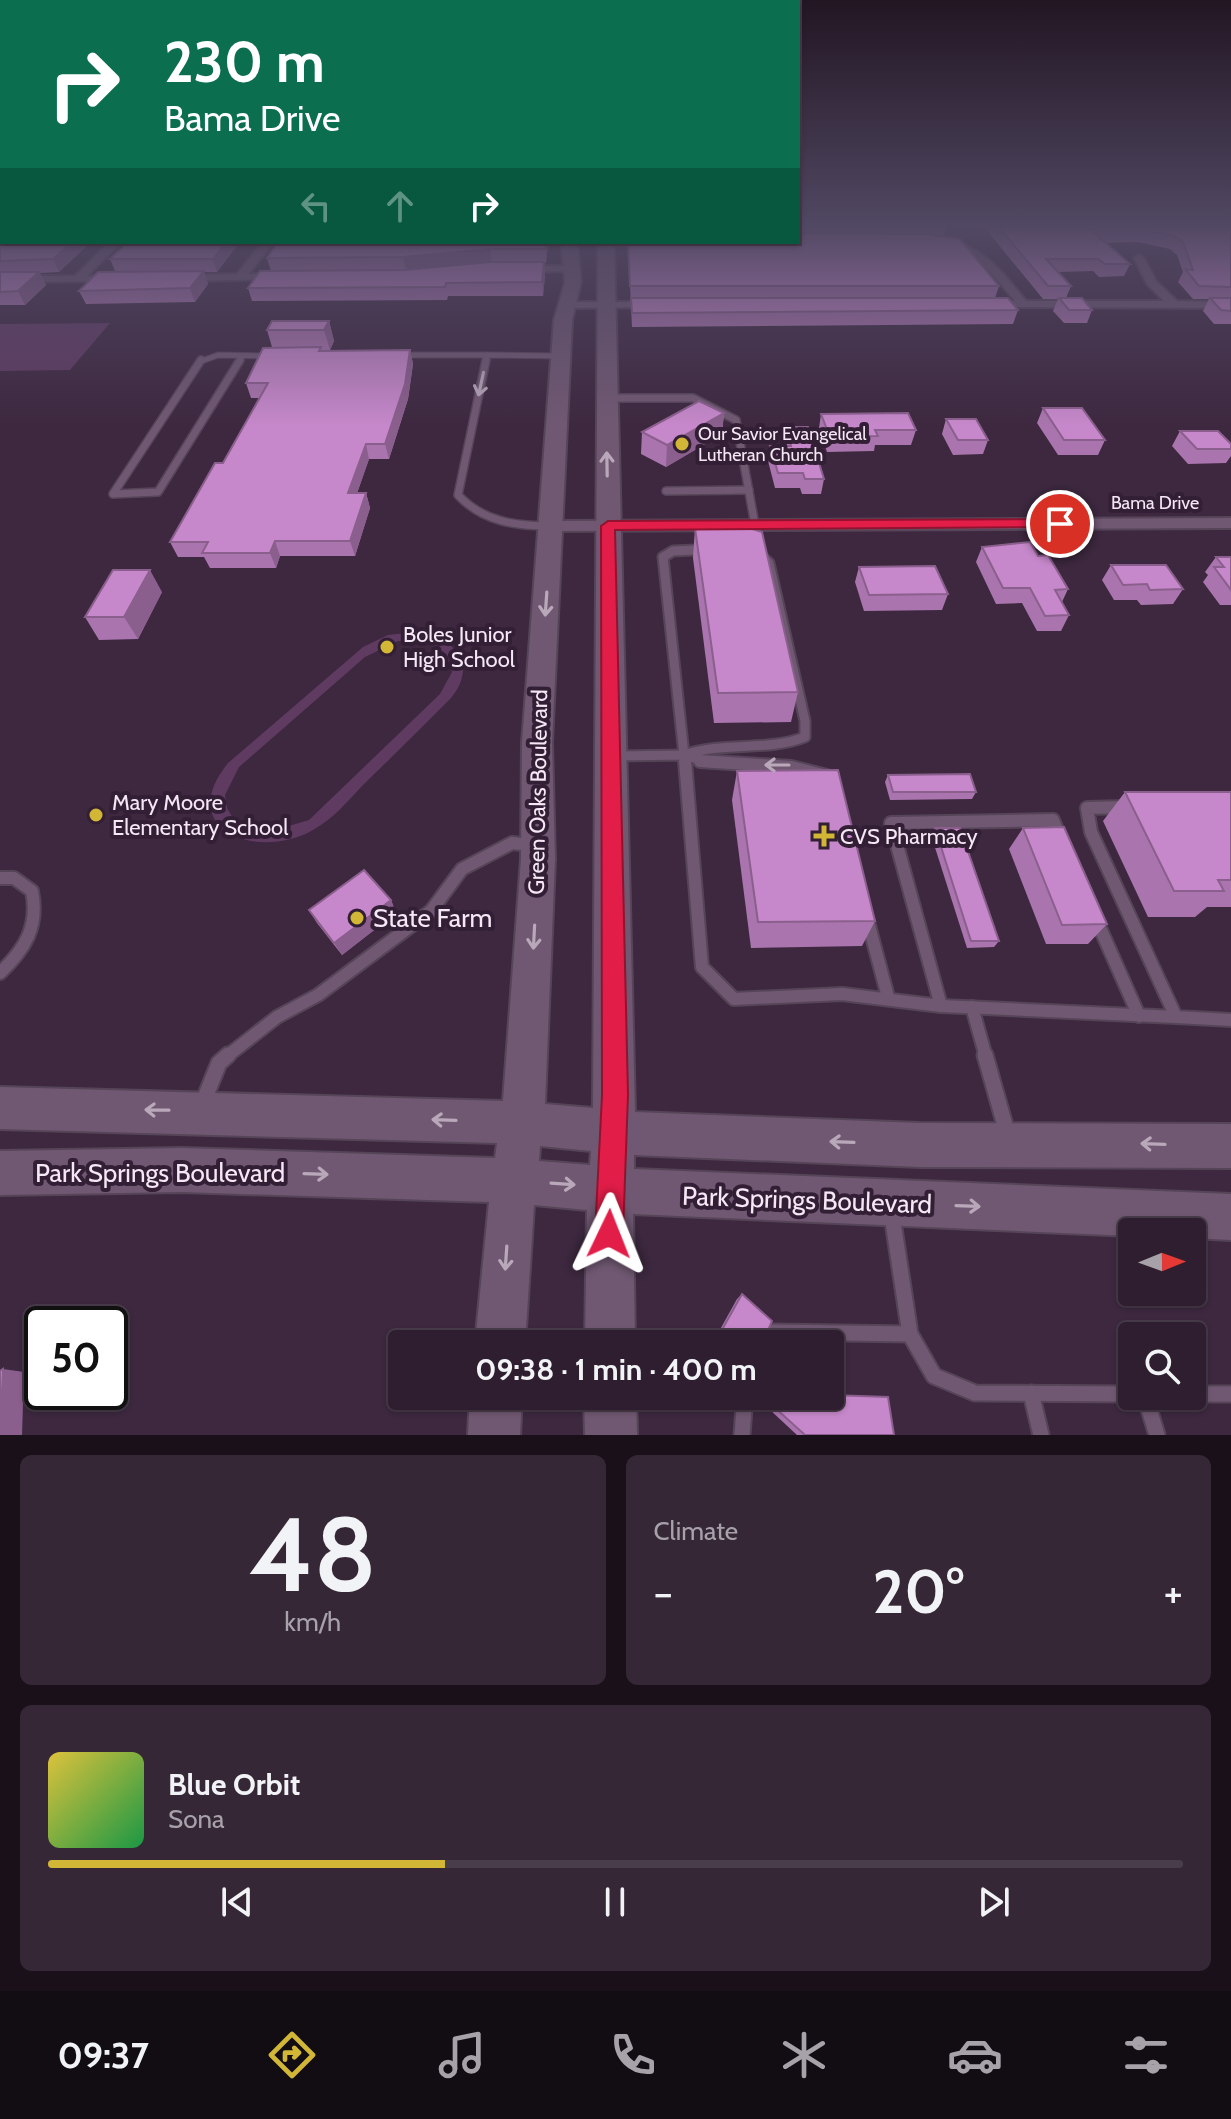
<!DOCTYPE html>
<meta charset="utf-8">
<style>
body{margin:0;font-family:Cabin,sans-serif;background:#362737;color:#f1f3f6;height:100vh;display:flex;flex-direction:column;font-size:30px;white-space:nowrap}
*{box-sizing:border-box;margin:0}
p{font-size:26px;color:#a7a2aa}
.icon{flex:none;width:44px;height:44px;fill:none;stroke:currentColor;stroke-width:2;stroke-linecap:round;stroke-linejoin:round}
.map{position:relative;height:1435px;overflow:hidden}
.drawer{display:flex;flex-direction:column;gap:20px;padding:20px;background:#19101a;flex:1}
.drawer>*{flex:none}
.hud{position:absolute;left:0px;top:0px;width:800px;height:244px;box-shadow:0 2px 6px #0004,0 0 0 2px #493c4b;background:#0b6e4f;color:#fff;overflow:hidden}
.needle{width:52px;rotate:89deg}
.controls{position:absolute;left:1118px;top:1218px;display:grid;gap:16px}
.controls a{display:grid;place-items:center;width:88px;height:88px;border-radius:8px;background:#2e1e2f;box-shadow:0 2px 6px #0004,0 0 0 2px #493c4b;font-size:40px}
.speed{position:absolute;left:24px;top:1306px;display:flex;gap:16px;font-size:40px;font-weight:700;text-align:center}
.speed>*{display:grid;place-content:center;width:104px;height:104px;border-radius:50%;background:#2e1e2f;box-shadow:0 2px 6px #0004,0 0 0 2px #493c4b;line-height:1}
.speed .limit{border:4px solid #111;border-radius:12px;background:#fff;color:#111}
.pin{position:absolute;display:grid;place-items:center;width:68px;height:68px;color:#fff;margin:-34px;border:4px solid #fff;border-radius:50%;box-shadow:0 2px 8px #0007}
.me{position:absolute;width:88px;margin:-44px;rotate:2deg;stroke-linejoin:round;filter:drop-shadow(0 0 6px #0008)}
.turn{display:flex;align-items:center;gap:28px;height:168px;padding:0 32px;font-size:36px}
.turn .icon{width:104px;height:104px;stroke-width:2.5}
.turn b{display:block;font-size:56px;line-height:68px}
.lanes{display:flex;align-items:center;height:76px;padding:0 32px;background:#0003;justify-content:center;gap:40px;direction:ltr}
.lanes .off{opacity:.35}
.big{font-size:60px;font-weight:800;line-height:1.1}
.drawer .tile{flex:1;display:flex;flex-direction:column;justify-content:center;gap:12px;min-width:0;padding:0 28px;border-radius:12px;background:#362737}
.drawer .dial{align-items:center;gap:0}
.dial b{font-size:104px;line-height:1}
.song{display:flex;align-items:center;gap:24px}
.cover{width:96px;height:96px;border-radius:12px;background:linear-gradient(135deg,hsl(50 70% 55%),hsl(140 70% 35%))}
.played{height:8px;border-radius:4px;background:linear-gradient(90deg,#d2b736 35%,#493c4b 35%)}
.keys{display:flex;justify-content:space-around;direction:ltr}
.heat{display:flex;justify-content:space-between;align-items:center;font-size:44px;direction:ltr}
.drawer .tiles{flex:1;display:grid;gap:20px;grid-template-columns:1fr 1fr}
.tile:last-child{grid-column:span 2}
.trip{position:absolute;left:388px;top:1330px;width:456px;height:80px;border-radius:8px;background:#2e1e2f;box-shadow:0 2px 6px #0004,0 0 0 2px #493c4b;font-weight:800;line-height:80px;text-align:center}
.menu{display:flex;height:128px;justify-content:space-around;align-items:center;background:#120c13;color:#a7a2aa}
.menu .icon{width:56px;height:56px}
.menu .on{color:#d2b736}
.menu b{font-size:36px;color:#f1f3f6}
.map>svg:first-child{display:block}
.green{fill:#5f3b62;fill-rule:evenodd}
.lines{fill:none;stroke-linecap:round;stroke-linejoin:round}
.lane-far4-casing{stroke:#564458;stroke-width:7}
.lane-far3-casing{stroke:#564458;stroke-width:10}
.lane-far2-casing{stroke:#564458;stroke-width:13}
.lane-far1-casing{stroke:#564458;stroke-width:16}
.lane-casing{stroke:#564458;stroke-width:19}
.street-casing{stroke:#564458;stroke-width:4}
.secondary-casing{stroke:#564458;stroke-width:4}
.lane-far4{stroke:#705872;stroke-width:5}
.lane-far3{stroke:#705872;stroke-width:7}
.lane-far2{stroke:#705872;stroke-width:9}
.lane-far1{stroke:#705872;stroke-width:12}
.lane{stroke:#705872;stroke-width:15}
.street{fill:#705872;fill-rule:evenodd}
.secondary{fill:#705872;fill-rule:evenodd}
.wall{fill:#aa75ae}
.shaded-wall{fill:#8b5f8d}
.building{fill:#c688ca;stroke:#8b5f8d;stroke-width:2}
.oneway{stroke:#b9a7ba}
.route{fill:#e11d48;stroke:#92132f;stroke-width:2}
.poi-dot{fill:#d2b736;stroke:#331f35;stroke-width:3}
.labels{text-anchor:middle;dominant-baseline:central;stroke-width:8;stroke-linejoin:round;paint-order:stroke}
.far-poi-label{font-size:18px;fill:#f5e7f5;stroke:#331f35;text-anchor:start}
.far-street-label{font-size:18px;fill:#f5e7f5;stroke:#331f35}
.poi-label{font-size:22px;fill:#f5e7f5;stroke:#331f35;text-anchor:start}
.street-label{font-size:22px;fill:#f5e7f5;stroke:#331f35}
.near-poi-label{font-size:26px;fill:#f5e7f5;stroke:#331f35;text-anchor:start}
.near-street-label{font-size:26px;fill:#f5e7f5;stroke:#331f35}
</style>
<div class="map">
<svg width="1231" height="1435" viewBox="0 0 1231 1435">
<rect width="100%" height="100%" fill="#3d283f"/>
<g class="green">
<polygon points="110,323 70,370 0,371 0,324"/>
<path d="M417 632C455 637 479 666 450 699 421 728 392 757 363 785 348 801 333 819 313 830 259 861 173 831 228 763L363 647 388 635ZM398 641H421L444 652 452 672 440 694 309 820 272 831 254 830 234 820 227 808 225 795 239 767 365 657Z"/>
</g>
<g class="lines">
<defs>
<g id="lane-far4">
<polyline points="401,355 487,355"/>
<polyline points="199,362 218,355 273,356"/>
<polyline points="239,362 242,356"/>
<polyline points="486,362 487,355 563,356"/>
</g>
<g id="lane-far3">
<polyline points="201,360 113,494 158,492 240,360"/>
<path d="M486 360 458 495C483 522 516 526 551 526"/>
<polyline points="607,398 693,398 736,420 755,525"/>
<polyline points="666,491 749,490"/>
</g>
<g id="lane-far2">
<path d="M739 548 758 553 769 563 805 721V737C766 752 724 741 684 755L663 557 673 551Z"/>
<polyline points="684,755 711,763"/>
<polyline points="616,756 684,755 685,763"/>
</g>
<g id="lane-far1">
<polyline points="685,761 702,967 734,999 842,994 941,1006 1176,1017"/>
<polyline points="700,761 791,767 827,776"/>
<polyline points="1125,807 1087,808 1091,832 1176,1017 1231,1020"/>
<path d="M0 878H14L32 891C39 927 25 949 0 973"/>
<polyline points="867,918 888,997"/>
<polyline points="1096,919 1139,1016"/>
<polyline points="941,1006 891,823 1053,820 1061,839"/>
<polyline points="972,1007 986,1057"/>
<polyline points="226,1057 277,1017 318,995 431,911 462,869 512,843 532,845"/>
</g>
<g id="lane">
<polyline points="985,1055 1008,1136"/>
<polyline points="202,1105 219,1063 228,1055"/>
<polyline points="892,1215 910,1334 934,1376 975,1393 1132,1394"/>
<polyline points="774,1332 910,1334"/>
<polyline points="1031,1393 1041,1435"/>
<polyline points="1192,1394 1231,1394"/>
<polyline points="1145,1396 1157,1435"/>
<polyline points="742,1435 745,1396"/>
</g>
<g id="street">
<path d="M942 238C982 245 1002 271 1026 301H1164L1147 284 1134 258 1139 255 1144 258 1156 281 1177 301 1231 302V308L987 307 981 304 983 302 1015 301C992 273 975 251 938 243Z"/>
<polygon points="110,242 121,242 87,276 116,276 120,277 120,281 0,282 0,276 75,276"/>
<polygon points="263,242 273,242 249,274 280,274 285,277 284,279 180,281 175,278 180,275 237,274"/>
<polygon points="602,242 675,242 670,245 606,246"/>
<polygon points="573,266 577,267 577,271 520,272 515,269 520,266"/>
<polygon points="655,302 661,305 659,307 570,308 564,305 570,302"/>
<polygon points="1231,518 1231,528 552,531 544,526 552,521"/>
</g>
<g id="secondary">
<path d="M561 242H577L581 282 572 320 552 743 555 859 545 1104 593 1108 598 242H614L635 1112 920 1123 1231 1124V1168L920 1167 634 1155V1169L1231 1194V1240L1192 1238V1232H1132V1236L633 1214 635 1344H585L587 1210 534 1205 525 1344H475L489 1202 182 1192 0 1195V1151L182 1148 495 1158 497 1143 0 1129V1087L503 1101 521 859 522 743 554 320 565 282ZM540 1146 591 1151 590 1165 539 1161Z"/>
<polygon points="470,1396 522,1396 520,1435 468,1435"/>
<polygon points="584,1396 636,1396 637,1435 585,1435"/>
</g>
</defs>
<use href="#lane-far4" class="lane-far4-casing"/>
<use href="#lane-far3" class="lane-far3-casing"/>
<use href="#lane-far2" class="lane-far2-casing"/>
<use href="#lane-far1" class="lane-far1-casing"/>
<use href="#lane" class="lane-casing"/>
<use href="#street" class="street-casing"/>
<use href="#secondary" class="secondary-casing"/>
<use href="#lane-far4" class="lane-far4"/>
<use href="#lane-far3" class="lane-far3"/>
<use href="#lane-far2" class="lane-far2"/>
<use href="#lane-far1" class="lane-far1"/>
<use href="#lane" class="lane"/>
<use href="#street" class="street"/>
<use href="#secondary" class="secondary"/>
</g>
<g class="wall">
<polygon points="0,225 91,242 59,272 40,273 46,285 25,305 0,305"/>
<polygon points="798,225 947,225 944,235 933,235 999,286 995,298 1018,310 1013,324 632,327 628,242"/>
<polygon points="985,225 1231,225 1231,324 1214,324 1203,311 1209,299 1193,299 1178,282 1183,272 1177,255 1170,249 1138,242 1105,243 1130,264 1124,276 1099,277 1093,271 1058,272 1071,286 1066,298 1092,310 1087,323 1064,323 1053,311 1058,299 1043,299 984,227"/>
<polygon points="128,242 243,242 238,244 217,272 204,272 208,284 195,302 86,304 79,291 115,271 110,259"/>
<polygon points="548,246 546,263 544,263 545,275 543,296 448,296 447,300 252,301 248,288 271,271 267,258"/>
<polygon points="329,321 334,341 330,350 322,350 322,351 410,350 413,364 408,399 389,459 369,459 357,493 366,493 370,508 355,556 280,556 276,568 210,568 204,557 178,557 170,542 223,463 260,398 251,398 246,383 272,347 267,330"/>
<polygon points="1043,408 1105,440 1098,455 1058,455 1037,423"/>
<polygon points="724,413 722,434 666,467 641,454 642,432"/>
<polygon points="821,414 916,430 911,445 875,445 874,451 827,452 819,428"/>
<polygon points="946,419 988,440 983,454 953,455 942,434"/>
<polygon points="787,427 824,479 821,494 802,494 800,488 775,488 768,461 770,446 785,446 784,442"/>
<polygon points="1180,431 1231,444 1231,456 1226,463 1188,464 1172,446"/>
<polygon points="695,528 798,692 791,722 714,723 693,558"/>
<polygon points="982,547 1038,556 1068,589 1062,602 1069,615 1061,631 1037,631 1022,603 996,604 976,562"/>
<polygon points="1216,557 1231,557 1231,605 1220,605 1203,582 1208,575 1205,572"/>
<polygon points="1111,565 1183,589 1173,604 1141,605 1137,600 1114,600 1102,580"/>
<polygon points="859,567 948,594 942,610 864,611 855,582"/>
<polygon points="162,592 138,639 99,640 85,617"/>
<polygon points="737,771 875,921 862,946 751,948 732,800"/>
<polygon points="888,775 976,792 972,799 890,800 885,782"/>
<polygon points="1125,792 1231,792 1231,907 1207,907 1195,917 1148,917 1103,821"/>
<polygon points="935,828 999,941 994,947 967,948 931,835"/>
<polygon points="1023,828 1107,924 1088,944 1046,944 1009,849"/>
<polygon points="391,900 396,913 342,955 317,923 309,910"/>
<polygon points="742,1294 769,1328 774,1337 799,1344 712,1344 737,1299"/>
<polygon points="755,1396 830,1396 894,1435 797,1435"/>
</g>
<g class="shaded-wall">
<polygon points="72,242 91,242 59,272 53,259"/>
<polygon points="226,242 243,242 238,244 217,272 213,259"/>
<polygon points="546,242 548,242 548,246 546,263"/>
<polygon points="490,249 491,263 406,271 403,257"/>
<polygon points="544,262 545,275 543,296 542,282"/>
<polygon points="204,271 208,284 195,302 190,288"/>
<polygon points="39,272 46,285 25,305 18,291"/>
<polygon points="329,321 334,341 330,350 324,330"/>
<polygon points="410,350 413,364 408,399 389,459 385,444"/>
<polygon points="724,413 722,434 666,467 667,445"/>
<polygon points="366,444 369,459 352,508 348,493"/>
<polygon points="366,493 370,508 355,556 350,541"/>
<polygon points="275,541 280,556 276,568 270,553"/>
<polygon points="150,570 162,592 138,639 124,617"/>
<polygon points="391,900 396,913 342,955 334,943"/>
<polygon points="3,1369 24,1372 22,1435 0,1435"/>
</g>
<g class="building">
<polygon points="0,225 2,225 2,242 72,242 53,259 0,261"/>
<polygon points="997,225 1231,225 1231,287 1199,286 1185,269 1193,270 1183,242 1175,236 1143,230 1091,230 1130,264 1105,264 1098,259 1046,259 1071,286 1048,286"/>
<polygon points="798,233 926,234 960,239 999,286 630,286 628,242 798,242"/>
<polygon points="128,242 226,242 213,259 110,259"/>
<polygon points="278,242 546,242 545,249 490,249 403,257 267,258"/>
<polygon points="490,262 544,262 542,282 446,283 445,287 248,288 260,271 404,270"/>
<polygon points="204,271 190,288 79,291 98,272"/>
<polygon points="0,272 39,272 18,291 0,292"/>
<polygon points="631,298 1008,298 1018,310 632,313"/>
<polygon points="1059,298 1082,298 1092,310 1069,310"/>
<polygon points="1210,298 1231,298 1231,311 1221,310"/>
<polygon points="272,321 329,321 324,330 267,330"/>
<polygon points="321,347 319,351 410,350 405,384 385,444 366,444 348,493 366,493 350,541 275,541 270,553 202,553 208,542 170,542 215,463 223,463 268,383 246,383 263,348"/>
<polygon points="699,401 724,413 667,445 642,432"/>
<polygon points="1043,408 1082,408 1105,440 1064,440"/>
<polygon points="908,413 916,430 875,430 878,436 830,437 821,414"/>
<polygon points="946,419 976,419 988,440 958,440"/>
<polygon points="787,427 808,427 824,479 805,479 803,473 778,473 770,446 791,446"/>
<polygon points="1180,431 1218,431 1231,444 1231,449 1197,449"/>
<polygon points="746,527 762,532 798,692 718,693 695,528"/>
<polygon points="1030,542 1038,556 1048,555 1068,589 1055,590 1069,615 1045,616 1030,588 1003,588 982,547"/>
<polygon points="1216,557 1231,557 1231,590 1214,567 1224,567"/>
<polygon points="1111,565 1166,565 1183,589 1150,590 1147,584 1123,585"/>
<polygon points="935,566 948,594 869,595 859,567"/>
<polygon points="113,570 150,570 124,617 85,617"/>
<polygon points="838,770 875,921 758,922 737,771"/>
<polygon points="970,774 976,792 893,792 888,775"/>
<polygon points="1125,792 1231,792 1231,880 1218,880 1224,891 1174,891"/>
<polygon points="1064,827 1107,924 1062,925 1023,828"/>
<polygon points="935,828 960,828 999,941 971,941"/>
<polygon points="364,870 391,900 334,943 309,910"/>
<polygon points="742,1294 772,1321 769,1328 774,1337 793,1339 799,1344 714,1344"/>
<polygon points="3,1369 0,1434 0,1371"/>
<polygon points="830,1395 888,1397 894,1435 805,1435 762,1396"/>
</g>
<defs><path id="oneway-shaft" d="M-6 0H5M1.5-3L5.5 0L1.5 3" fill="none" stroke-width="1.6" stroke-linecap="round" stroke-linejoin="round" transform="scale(2)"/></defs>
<g class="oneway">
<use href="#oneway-shaft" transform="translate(481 384) rotate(102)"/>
<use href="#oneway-shaft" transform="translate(607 464) rotate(-91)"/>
<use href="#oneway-shaft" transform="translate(546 604) rotate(94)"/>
<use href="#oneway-shaft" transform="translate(777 765) rotate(180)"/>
<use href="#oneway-shaft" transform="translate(534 937) rotate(93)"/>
<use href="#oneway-shaft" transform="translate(157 1110) rotate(-179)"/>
<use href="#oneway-shaft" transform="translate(444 1120) rotate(-178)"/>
<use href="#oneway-shaft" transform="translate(842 1142) rotate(-178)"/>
<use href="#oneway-shaft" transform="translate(1153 1144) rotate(-178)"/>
<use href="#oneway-shaft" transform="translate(316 1174) rotate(2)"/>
<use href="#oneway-shaft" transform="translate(563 1184) rotate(4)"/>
<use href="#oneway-shaft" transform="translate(968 1206) rotate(2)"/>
<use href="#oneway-shaft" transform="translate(506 1258) rotate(94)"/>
</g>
<linearGradient id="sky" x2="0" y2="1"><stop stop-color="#221623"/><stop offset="0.53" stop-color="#514863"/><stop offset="1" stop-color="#514863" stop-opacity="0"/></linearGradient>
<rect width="1231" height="426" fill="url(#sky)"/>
<polygon class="route" points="1060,519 1065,521 1065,527 615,530 628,1095 623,1234 619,1244 609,1248 599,1244 595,1234 602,1095 601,526 608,521"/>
<g class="poi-dot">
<circle cx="682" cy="444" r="8"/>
<circle cx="387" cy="647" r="8"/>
<circle cx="96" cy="815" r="8"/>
<path d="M820 824h8v8h8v8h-8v8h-8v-8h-8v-8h8z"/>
<circle cx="357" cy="918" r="8"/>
</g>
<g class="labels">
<g class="far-poi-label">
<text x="698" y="434">Our Savior Evangelical<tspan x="698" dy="21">Lutheran Church</tspan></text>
</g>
<g class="far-street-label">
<text x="1155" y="503">Bama Drive</text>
</g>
<g class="poi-label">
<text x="403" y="634">Boles Junior<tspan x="403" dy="25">High School</tspan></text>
<text x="112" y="802">Mary Moore<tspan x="112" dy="25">Elementary School</tspan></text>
<text x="840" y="836">CVS Pharmacy</text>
</g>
<g class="street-label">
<text transform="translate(538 792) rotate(-89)">Green Oaks Boulevard</text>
</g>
<g class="near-poi-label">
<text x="373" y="918">State Farm</text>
</g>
<g class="near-street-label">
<text x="160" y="1173">Park Springs Boulevard</text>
<text transform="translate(807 1200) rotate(2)">Park Springs Boulevard</text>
</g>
</g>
</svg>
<div class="controls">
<a><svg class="needle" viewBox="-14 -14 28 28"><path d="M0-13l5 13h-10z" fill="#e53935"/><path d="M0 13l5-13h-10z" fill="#a7a2aa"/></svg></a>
<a><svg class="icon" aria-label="search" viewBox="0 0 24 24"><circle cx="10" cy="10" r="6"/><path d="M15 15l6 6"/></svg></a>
</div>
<div class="speed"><div class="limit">50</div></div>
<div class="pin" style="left:1060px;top:524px;background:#d93025"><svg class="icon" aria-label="arrive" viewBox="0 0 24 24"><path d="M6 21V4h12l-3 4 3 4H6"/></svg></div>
<svg class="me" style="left:609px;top:1234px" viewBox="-20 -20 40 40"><path d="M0-17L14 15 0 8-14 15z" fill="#e11d48" stroke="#fff" stroke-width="4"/></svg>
<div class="trip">09:38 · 1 min · 400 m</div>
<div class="hud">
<div class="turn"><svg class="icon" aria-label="right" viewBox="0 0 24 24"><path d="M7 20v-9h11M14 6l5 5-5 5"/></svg><div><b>230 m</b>Bama Drive</div></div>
<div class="lanes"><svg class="icon off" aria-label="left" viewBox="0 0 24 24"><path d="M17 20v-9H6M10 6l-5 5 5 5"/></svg><svg class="icon off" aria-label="ahead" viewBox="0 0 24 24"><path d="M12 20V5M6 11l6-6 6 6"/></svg><svg class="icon" aria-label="right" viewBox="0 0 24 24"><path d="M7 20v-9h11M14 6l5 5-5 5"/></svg></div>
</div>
</div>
<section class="drawer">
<div class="tiles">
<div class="tile dial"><b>48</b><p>km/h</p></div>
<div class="tile"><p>Climate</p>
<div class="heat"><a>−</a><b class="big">20°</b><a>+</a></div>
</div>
<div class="tile">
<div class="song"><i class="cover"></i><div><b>Blue Orbit</b><p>Sona</p></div></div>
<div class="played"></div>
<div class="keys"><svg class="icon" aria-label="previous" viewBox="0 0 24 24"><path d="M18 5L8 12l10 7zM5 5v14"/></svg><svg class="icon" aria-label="pause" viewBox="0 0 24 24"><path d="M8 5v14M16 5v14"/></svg><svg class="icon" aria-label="next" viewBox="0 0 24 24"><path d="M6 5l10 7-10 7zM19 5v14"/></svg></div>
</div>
</div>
</section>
<nav class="menu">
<b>09:37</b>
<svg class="icon on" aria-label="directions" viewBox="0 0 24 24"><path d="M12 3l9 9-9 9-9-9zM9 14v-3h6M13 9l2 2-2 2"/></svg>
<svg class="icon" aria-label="music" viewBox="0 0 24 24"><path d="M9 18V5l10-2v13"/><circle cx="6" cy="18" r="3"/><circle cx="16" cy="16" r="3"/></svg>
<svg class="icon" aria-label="phone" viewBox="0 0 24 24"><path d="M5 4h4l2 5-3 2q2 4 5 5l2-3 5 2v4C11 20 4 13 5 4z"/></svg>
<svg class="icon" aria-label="climate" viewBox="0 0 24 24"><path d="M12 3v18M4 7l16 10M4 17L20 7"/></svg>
<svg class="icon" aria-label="car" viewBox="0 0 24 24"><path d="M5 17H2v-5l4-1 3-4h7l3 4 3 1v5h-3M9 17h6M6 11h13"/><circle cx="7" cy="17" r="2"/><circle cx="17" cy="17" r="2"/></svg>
<svg class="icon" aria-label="filters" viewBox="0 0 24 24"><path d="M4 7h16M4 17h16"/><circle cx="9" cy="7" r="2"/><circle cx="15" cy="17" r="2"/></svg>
</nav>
